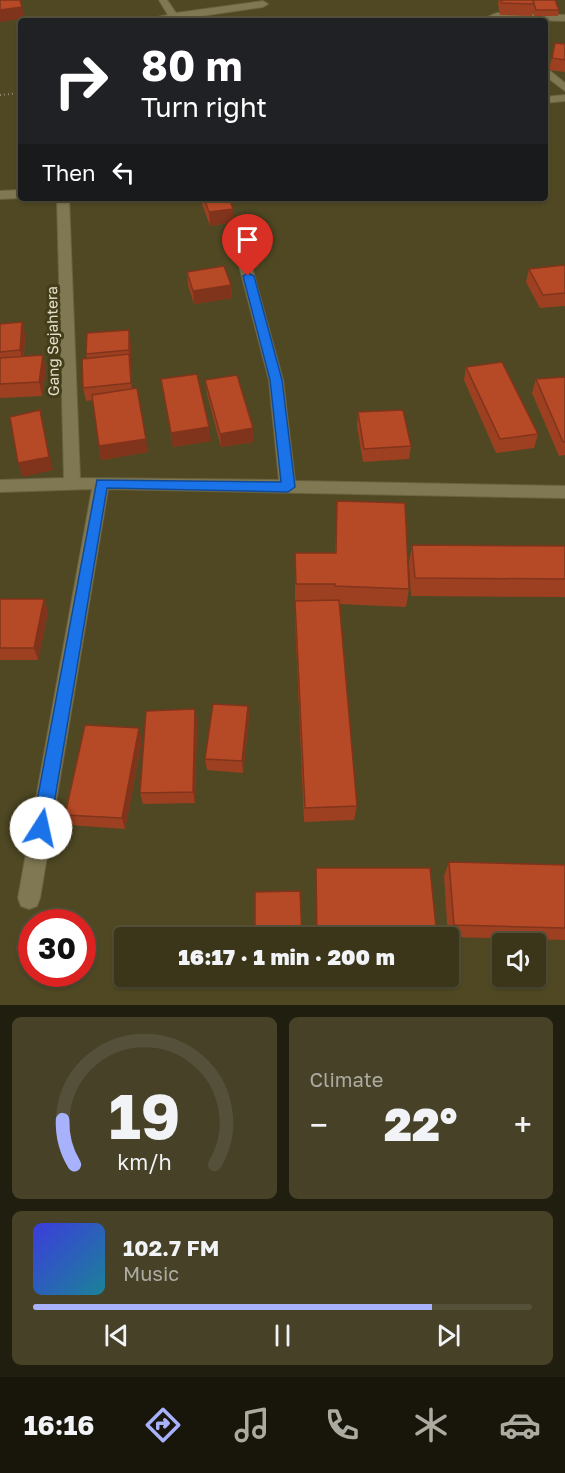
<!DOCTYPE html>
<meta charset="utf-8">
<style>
body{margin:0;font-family:"Golos Text",sans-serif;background:#464127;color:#f1f3f6;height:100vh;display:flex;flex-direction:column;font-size:22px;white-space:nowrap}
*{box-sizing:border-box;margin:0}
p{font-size:20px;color:#acaba2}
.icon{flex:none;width:33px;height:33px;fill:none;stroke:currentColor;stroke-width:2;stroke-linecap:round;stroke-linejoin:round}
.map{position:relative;height:1005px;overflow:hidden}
.sheet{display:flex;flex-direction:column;gap:12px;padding:12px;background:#201e0e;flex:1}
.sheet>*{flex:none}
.guide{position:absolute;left:18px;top:18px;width:530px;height:183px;border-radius:6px;box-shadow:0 2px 4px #0004,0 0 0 2px #545039;background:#202124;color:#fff;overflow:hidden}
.controls{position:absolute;left:492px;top:933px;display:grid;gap:12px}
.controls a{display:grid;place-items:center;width:54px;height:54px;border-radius:6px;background:#3b361a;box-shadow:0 2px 4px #0004,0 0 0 2px #545039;font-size:30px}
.speed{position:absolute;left:18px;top:909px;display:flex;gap:12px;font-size:30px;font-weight:700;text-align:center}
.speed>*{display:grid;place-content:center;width:78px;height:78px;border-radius:50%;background:#3b361a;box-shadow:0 2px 4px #0004,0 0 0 2px #545039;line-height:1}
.speed .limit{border:9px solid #d22;background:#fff;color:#111}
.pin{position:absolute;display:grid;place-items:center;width:51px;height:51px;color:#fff;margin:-62px -26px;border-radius:50% 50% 50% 0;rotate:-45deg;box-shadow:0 0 6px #0007}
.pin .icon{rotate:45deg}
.me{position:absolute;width:66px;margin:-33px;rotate:10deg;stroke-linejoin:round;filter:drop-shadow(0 0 4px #0008)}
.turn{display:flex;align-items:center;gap:21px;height:126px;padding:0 24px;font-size:27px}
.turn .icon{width:78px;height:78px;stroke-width:2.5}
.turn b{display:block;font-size:42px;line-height:51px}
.then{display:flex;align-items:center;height:57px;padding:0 24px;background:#0003;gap:12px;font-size:22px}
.big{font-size:45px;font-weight:800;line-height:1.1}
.sheet .widget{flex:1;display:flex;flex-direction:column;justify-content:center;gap:9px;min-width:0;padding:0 21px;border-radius:9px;background:#464127}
.sheet .dial{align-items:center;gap:0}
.dial svg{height:156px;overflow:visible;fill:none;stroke:#545039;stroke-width:7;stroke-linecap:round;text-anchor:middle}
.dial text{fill:#f1f3f6;stroke:none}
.song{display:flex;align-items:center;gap:18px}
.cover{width:72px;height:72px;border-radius:9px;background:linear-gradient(135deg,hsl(240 70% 55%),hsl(190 70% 35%))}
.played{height:6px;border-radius:3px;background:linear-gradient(90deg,#a7b1fc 80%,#545039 80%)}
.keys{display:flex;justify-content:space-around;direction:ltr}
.heat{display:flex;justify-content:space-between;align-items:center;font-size:33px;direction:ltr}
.sheet .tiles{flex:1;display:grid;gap:12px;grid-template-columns:1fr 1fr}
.widget:last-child{grid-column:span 2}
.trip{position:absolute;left:114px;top:927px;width:345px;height:60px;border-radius:6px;background:#3b361a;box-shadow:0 2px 4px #0004,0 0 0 2px #545039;font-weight:800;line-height:60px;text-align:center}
.menu{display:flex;height:96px;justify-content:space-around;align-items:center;background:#18160a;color:#acaba2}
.menu .icon{width:42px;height:42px}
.menu .active{color:#a7b1fc}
.menu b{font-size:27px;color:#f1f3f6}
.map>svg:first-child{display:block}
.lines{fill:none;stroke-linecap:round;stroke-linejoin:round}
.minor-casing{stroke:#6a6343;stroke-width:2}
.path{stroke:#938d70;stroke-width:2;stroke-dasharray:1 3;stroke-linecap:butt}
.minor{fill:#807853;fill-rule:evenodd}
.wall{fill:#9d4021}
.shaded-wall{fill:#80341b}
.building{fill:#b74a26;stroke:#80341b;stroke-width:1.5}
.route{fill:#1a73e8;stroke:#114b97;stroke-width:1.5}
.labels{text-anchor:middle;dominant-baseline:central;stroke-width:6;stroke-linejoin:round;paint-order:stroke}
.street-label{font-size:15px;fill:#e5e1cd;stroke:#443d19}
</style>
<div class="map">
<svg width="565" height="1005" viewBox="0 0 565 1005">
<rect width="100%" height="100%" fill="#4f4823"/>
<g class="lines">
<defs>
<g id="minor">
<polygon points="159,0 167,0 176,13 263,1 268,4 263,7 174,20 136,21 168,15"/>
<polygon points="497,13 565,15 565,21 497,19 497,21 487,21 485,18"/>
<polygon points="544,66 565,83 565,91 544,75"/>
<polygon points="565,95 565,101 544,103 544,97"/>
<polygon points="21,190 21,198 0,199 0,191"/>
<polygon points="57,198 69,198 80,478 279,480 269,380 231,235 237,231 243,235 283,380 295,481 565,486 565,498 108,489 40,898 37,906 29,909 21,906 18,898 92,489 0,492 0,480 64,478"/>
</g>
</defs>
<use href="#minor" class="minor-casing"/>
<polyline class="path" points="0,95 21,93"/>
<use href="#minor" class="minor"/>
</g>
<g class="wall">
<polygon points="499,0 555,0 559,10 558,16 534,16 533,11 532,16 500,15 498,3"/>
<polygon points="555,43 565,44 565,72 549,70"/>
<polygon points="200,198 229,198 234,222 210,226"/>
<polygon points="565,265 565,306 540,308 526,282 529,269"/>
<polygon points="187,272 231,285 232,298 194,304 188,285"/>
<polygon points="22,322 25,335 24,356 46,369 42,396 0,398 0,324"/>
<polygon points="131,344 131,364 132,389 148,452 101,460 99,446 93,400 86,401 83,388 87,358 86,354"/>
<polygon points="466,367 538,434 534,448 496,453 464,380"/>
<polygon points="565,377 565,455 559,456 532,393 536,379"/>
<polygon points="161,379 211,441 173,447"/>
<polygon points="205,380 254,442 221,447 207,394"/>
<polygon points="358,412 411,446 409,459 363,462 357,426"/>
<polygon points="337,501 409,589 406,607 340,604 357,806 354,820 304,822 295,619 295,553 335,553"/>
<polygon points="412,545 565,546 565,597 411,596 409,563"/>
<polygon points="0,599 44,599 48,612 38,660 0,660"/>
<polygon points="248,706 249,718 243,773 207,770 205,759"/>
<polygon points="195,709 197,721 195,803 143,804 140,793"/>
<polygon points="142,740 125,829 70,825 65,815"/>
<polygon points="449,862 565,865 565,940 448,937 444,876"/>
<polygon points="316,868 437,937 437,938 316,938"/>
<polygon points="256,976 303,976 303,984 256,985"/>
</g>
<g class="shaded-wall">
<polygon points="22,7 25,18 0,22 0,10"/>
<polygon points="548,65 545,78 544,78 544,66"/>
<polygon points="233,209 234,222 210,226 209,212"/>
<polygon points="231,285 232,298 194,304 193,291"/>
<polygon points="22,322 25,335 23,364 20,350"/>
<polygon points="129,330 131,344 131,364 133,396 131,383 129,350"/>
<polygon points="43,355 46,369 42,396 39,382"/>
<polygon points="40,410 53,470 23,477 18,463"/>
<polygon points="209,427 211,441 173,447 171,433"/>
<polygon points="253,428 254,442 221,447 220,434"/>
<polygon points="146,439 148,452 101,460 99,446"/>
<polygon points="44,599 48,612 38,660 34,648"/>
<polygon points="248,706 249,718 243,773 242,761"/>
<polygon points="195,709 197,721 195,803 193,792"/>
<polygon points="139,728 142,740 125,829 122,818"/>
</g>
<g class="building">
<polygon points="0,0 20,0 22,7 0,10"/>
<polygon points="501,0 533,0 534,4 502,3"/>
<polygon points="533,0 555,0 559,10 536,10"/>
<polygon points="532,17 535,21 518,21 516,18"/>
<polygon points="555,43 565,44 565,60 552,58"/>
<polygon points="204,198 229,198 233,209 209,212"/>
<polygon points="565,265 565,293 543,295 529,269"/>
<polygon points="224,266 231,285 193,291 187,272"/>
<polygon points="22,322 20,350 0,352 0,324"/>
<polygon points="129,330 129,350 86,354 87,333"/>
<polygon points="129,354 131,383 83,388 82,359"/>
<polygon points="43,355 39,382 0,384 0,358"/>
<polygon points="502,362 538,434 500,439 466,367"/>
<polygon points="197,374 209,427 171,433 161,379"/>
<polygon points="237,375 253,428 220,434 205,380"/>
<polygon points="565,377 565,442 563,442 536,379"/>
<polygon points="137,388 146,439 99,446 92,395"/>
<polygon points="40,410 49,457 18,463 10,417"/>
<polygon points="403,410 411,446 364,449 358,412"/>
<polygon points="337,501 405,503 409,589 335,586 335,584 296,584 295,553 336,553"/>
<polygon points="412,545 565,546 565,579 415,578"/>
<polygon points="0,599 44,599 34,648 0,648"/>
<polygon points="339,600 357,806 305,808 295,601"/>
<polygon points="213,704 248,706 242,761 205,759"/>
<polygon points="195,709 193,792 140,793 146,711"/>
<polygon points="85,725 139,728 122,818 65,815"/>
<polygon points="449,862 565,865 565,928 454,925"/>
<polygon points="316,868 430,868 437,937 317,936"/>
<polygon points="300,891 302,938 255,938 255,892"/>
<polygon points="256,976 287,976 256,977"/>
</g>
<polygon class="route" points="248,273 254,276 282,380 295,487 288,492 107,488 50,828 47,835 41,837 35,835 32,828 97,480 281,482 270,380 243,276"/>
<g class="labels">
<g class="street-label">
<text transform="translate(52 341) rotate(-91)">Gang Sejahtera</text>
</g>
</g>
</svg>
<div class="controls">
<a><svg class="icon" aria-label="sound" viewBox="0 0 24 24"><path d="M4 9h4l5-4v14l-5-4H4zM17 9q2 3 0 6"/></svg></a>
</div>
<div class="speed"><div class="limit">30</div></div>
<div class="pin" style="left:248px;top:276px;background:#d93025"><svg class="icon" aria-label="arrive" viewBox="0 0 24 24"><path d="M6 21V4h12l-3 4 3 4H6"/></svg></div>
<svg class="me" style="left:41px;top:828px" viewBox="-20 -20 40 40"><circle r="19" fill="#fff"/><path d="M0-13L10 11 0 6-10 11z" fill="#1a73e8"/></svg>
<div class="trip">16:17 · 1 min · 200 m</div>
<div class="guide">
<div class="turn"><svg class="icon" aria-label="right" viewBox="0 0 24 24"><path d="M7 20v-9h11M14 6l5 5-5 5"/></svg><div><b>80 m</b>Turn right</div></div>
<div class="then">Then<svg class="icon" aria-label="left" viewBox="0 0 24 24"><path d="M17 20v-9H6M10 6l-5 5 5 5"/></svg></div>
</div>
</div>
<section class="sheet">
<div class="tiles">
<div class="widget dial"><svg viewBox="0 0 100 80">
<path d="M14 69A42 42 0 1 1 86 69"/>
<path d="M14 69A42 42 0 0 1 8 46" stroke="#a7b1fc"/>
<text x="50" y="56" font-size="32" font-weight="700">19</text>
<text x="50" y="72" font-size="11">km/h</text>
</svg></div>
<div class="widget"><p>Climate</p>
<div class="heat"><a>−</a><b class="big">22°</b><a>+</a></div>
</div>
<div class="widget">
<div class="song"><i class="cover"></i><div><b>102.7 FM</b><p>Music</p></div></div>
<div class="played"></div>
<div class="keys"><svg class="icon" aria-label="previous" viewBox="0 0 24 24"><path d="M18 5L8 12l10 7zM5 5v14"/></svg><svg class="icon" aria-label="pause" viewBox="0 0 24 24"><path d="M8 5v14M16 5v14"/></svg><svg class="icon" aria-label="next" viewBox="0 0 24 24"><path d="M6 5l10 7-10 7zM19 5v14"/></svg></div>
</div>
</div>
</section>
<nav class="menu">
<b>16:16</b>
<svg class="icon active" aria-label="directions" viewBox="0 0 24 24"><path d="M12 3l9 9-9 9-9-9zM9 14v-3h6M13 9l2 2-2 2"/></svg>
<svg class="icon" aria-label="music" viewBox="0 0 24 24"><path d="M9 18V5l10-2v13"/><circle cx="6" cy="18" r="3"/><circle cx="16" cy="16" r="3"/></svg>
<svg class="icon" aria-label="phone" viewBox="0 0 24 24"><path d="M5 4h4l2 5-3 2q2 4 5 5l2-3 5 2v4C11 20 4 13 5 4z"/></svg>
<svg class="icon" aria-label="climate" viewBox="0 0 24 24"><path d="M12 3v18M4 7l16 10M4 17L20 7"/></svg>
<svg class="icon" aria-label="car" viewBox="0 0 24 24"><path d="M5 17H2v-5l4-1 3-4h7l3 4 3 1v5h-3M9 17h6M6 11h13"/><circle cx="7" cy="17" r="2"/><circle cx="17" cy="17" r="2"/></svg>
</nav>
